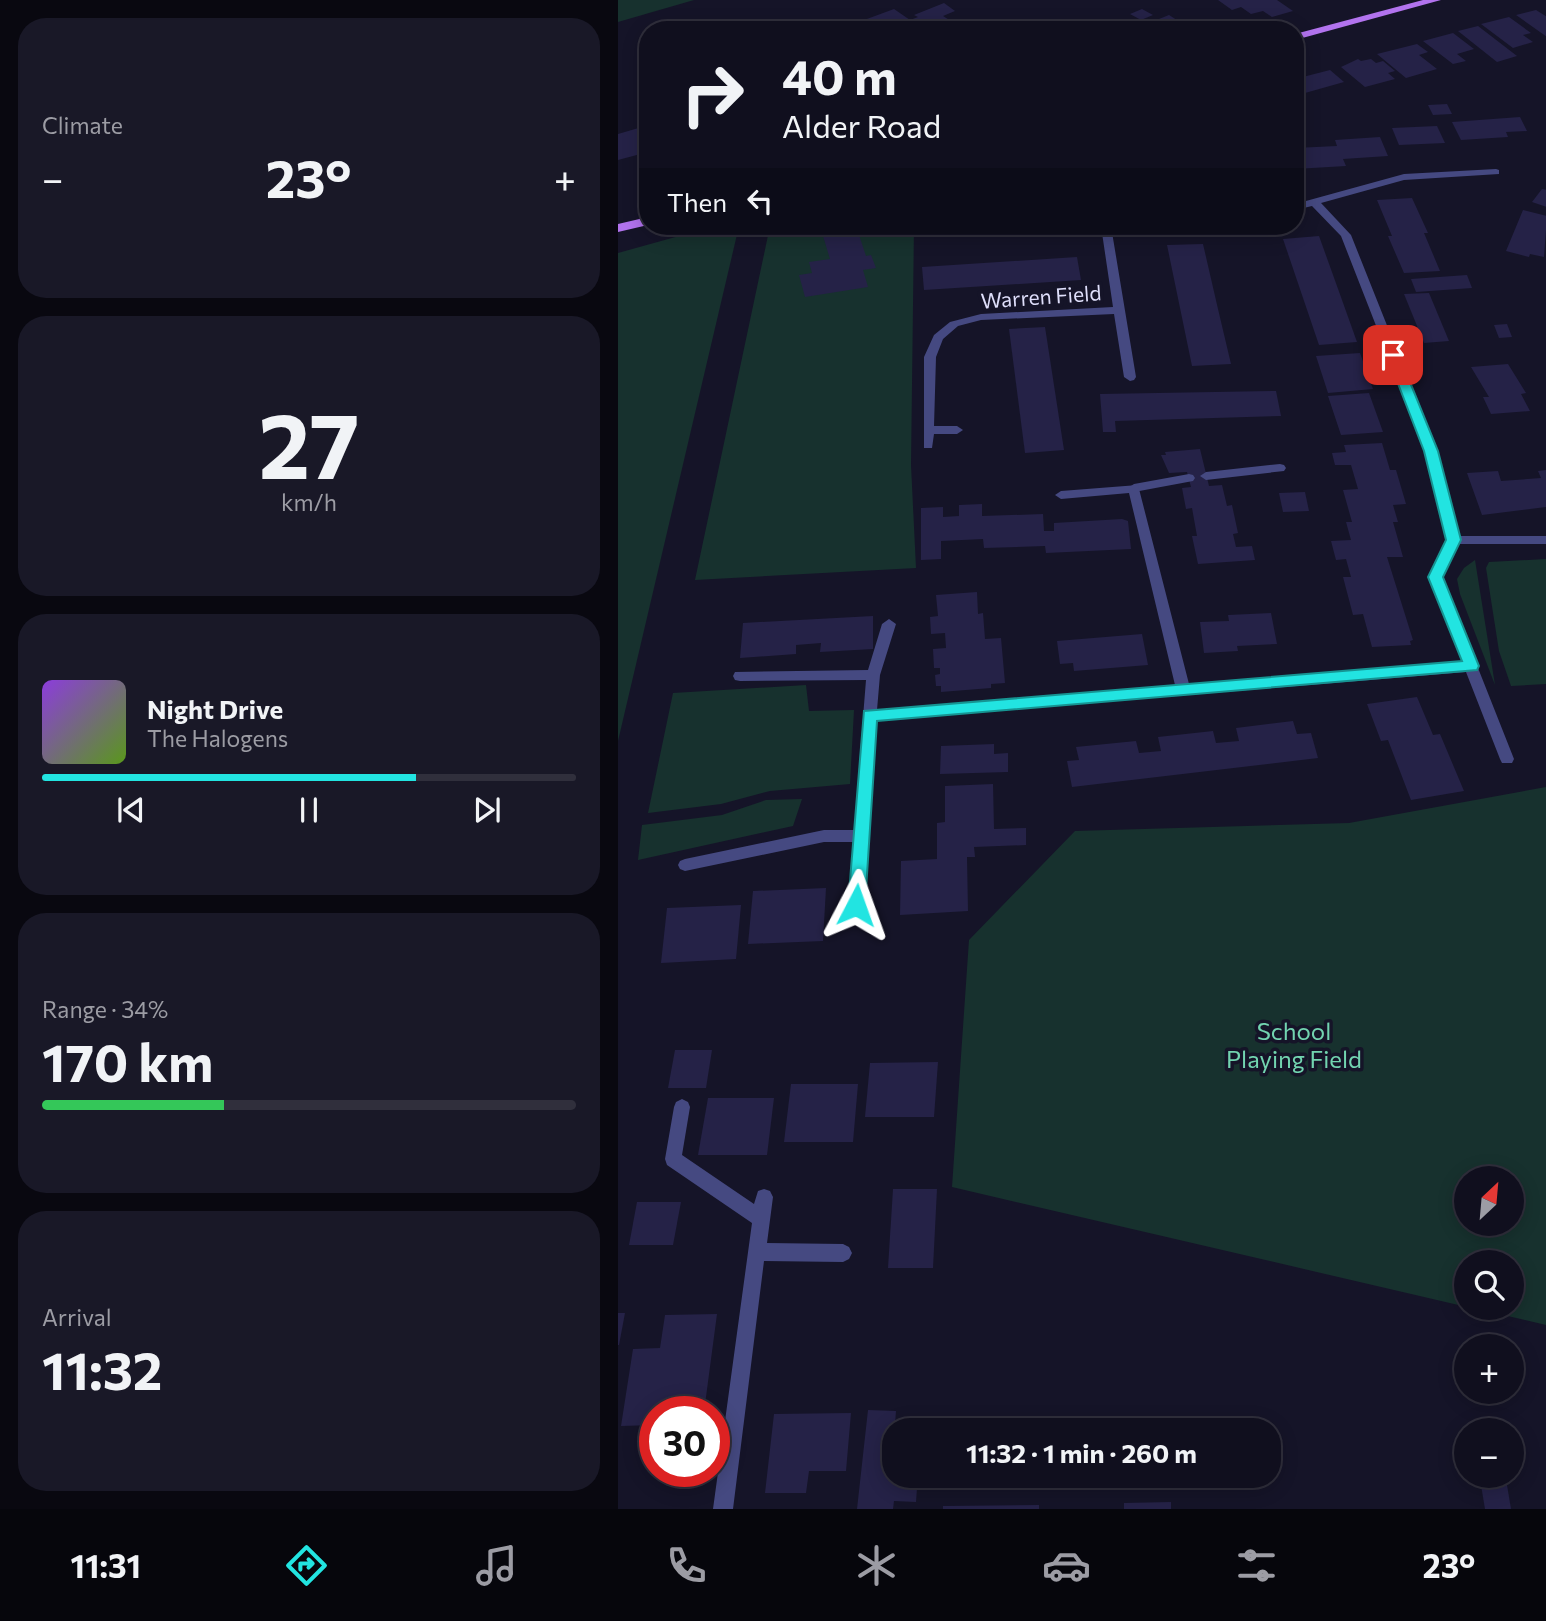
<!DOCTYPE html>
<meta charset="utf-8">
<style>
body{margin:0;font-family:Commissioner,sans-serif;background:#191827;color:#f1f3f6;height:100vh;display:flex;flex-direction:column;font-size:26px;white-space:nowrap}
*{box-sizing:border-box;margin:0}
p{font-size:23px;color:#9c9ca4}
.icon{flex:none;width:38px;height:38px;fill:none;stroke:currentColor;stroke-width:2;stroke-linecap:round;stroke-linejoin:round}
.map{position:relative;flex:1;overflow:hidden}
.sheet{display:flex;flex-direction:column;gap:18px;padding:18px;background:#090810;width:618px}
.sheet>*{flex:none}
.guide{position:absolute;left:21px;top:21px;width:665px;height:214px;border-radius:28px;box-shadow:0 4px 18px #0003,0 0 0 2px #302f3c;background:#100f1e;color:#f1f3f6;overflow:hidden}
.needle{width:46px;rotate:26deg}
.tools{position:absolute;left:836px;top:1166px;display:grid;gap:14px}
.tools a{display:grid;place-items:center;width:70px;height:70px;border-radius:50%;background:#100f1e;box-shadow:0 4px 18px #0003,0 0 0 2px #302f3c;font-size:35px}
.speed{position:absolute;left:21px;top:1396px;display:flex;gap:14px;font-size:35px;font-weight:700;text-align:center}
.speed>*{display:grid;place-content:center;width:91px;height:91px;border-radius:50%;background:#100f1e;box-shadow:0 4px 18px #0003,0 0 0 2px #302f3c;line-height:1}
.speed .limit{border:10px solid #d22;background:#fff;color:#111}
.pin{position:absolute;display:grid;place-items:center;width:60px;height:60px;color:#fff;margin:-30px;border-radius:14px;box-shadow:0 4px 10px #0006}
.me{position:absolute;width:77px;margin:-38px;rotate:4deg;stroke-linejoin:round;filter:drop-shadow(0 0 5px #0008)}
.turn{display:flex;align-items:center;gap:24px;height:147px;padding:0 28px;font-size:32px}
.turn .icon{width:91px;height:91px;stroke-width:2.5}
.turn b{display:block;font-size:49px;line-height:60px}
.then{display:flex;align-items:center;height:66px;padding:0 28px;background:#0003;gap:14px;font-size:26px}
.big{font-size:52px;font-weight:700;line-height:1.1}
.sheet .card{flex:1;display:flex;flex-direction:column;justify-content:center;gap:10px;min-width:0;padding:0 24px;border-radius:28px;background:#191827}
.sheet .dial{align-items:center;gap:0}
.dial b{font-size:91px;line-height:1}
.song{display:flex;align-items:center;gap:21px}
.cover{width:84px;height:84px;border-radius:10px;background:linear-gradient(135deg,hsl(270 70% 55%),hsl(90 70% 35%))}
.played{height:7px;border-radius:4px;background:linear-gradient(90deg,#22e4e1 70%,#302f3c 70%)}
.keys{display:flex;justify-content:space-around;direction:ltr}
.heat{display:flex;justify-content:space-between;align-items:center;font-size:38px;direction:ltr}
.charge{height:10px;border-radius:5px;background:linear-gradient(90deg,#34c759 34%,#302f3c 0)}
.trip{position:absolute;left:264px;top:1418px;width:399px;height:70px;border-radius:28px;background:#100f1e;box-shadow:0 4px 18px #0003,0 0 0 2px #302f3c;font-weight:700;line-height:70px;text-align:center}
.tab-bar{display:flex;height:112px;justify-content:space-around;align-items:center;background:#06060c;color:#9c9ca4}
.tab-bar .icon{width:49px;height:49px}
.tab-bar .active{color:#22e4e1}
.tab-bar b{font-size:32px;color:#f1f3f6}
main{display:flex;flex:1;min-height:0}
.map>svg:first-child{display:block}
.green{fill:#17312e;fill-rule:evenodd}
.building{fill:#252247}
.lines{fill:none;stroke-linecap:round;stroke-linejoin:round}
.lane{fill:#454981;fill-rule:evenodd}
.street{fill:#454981;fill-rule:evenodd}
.primary{fill:#b273ee;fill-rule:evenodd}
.route{fill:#22e4e1;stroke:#169492;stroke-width:2}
.labels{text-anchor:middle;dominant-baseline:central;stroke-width:7;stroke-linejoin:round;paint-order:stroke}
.far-street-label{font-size:21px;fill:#dfdffb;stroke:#151428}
.park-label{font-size:24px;fill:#72d4b0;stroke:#151428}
</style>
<main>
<section class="sheet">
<div class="card"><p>Climate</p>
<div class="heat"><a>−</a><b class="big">23°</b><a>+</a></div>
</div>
<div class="card dial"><b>27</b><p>km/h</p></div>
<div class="card">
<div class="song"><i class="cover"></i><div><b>Night Drive</b><p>The Halogens</p></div></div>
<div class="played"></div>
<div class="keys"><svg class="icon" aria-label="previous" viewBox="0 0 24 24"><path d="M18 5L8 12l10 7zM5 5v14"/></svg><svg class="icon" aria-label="pause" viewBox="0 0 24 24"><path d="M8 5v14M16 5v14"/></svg><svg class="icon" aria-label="next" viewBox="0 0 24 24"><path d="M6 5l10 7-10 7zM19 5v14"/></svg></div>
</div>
<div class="card"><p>Range · 34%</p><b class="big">170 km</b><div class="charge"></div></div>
<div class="card"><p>Arrival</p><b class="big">11:32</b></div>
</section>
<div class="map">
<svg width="929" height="1509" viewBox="0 0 929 1509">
<rect width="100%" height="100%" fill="#151428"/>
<g class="green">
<polygon points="0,0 76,0 0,22"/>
<polygon points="97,226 121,226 0,741 0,253"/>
<polygon points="152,226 296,226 293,465 298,568 77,580"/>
<polygon points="928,559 928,684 893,686 881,651 868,568 871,562"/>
<polygon points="857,560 877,685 842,594 839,579 846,568"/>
<polygon points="188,685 191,711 236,710 232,784 152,791 103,804 30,813 55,693"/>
<path d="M928 787V1325L851 1307H894V1262H849V1307L334 1187 351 940 457 831 731 823ZM849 1178H894V1223H849Z"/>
<polygon points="184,799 175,826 20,860 24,825 104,815 148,800"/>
</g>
<g class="building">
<polygon points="600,0 659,0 675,11 654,17 645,11 633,14 623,7 614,10"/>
<polygon points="326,3 337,11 325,16 336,23 318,30 315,27 308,30 248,30 238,23 276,9 292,20 300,17 296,15"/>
<polygon points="524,9 535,15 523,20 512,14"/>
<polygon points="918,10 929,17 929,37 898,15"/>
<polygon points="551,15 565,24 542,30 531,23"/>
<polygon points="891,17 913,33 905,35 915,42 895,48 863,24"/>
<polygon points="860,26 899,56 879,62 840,31"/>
<polygon points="835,33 856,49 839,54 848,61 835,64 805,41"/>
<polygon points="799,44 810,52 801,55 819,69 788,78 759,54"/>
<polygon points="740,59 743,61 753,59 758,63 765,61 777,71 770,73 777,79 747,87 723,67"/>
<polygon points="712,70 726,82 687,93 677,84 677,79"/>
<polygon points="829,104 834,114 815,115 810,105"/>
<polygon points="902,117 909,131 888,132 890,137 843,140 834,122"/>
<polygon points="30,122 30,152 0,160 0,134 24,127 22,124"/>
<polygon points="819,126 827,143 781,145 774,128"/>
<polygon points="762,137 770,156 725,159 728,166 677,169 677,148 719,146 717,140"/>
<polygon points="924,189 929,190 929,207 914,202"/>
<polygon points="794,198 810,233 806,233 822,271 786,273 770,236 774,236 759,200"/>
<polygon points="905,210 929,216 926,257 912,254 911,257 888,251"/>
<polygon points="202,226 238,226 248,256 253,255 258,268 245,270 250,287 187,297 181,275 194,273 191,262 212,259"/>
<polygon points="407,226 444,226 446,232 410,236"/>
<polygon points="701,236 724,300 739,342 701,345 665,239"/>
<polygon points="585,244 600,309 613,364 574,366 549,245"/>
<polygon points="459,257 463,280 306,290 304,267"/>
<polygon points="849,275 854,288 798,292 793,279"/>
<polygon points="811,293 831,341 806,343 786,294"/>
<polygon points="889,324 894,337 881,338 876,325"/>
<polygon points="427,327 446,450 407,453 391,329"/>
<polygon points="742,353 755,389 710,393 698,356"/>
<polygon points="890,364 908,393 903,394 912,411 873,414 865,397 871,397 853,367"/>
<polygon points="658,391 663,416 497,421 498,432 485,432 482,394"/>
<polygon points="751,393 765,432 723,435 710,396"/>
<polygon points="764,443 772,470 778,470 788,504 775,505 780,522 775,522 785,557 769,557 795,640 792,641 793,645 754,647 745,614 735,615 725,577 733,577 728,559 718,560 713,541 733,540 728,522 734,522 725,490 740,489 733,465 717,465 714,453 728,452 726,445"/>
<polygon points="582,449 591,486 604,485 609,506 614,505 620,533 615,534 618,547 634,546 637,560 580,564 574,536 579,536 574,508 568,509 564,488 573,487 569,472 551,473 543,455 548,455 547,452"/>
<polygon points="929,470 929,507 864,515 849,473 880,471 883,481 923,478 920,471"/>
<polygon points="687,492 691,511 665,512 661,493"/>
<polygon points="364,504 364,516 425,514 426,531 436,531 436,523 504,519 510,521 513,549 428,553 427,546 366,548 365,539 323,541 323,559 303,560 303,508 325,507 325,517 341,516 341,505"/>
<polygon points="359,592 360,614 365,613 367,639 383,638 387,683 373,684 373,688 323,692 323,686 318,686 317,675 322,674 322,668 316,668 315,649 328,648 327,633 313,634 312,617 320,616 318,595"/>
<polygon points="653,613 659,644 619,646 620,651 586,653 582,622 611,621 610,615"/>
<polygon points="255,616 255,649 202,652 203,643 178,645 178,654 122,658 125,623"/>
<polygon points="524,634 530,665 456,671 455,663 442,664 439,641"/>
<polygon points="799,697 815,735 822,734 846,791 793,800 770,740 763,741 749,704"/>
<polygon points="675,721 679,734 693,733 700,758 454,787 449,761 461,760 458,747 518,741 521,753 543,751 540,737 595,731 598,743 621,741 618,728"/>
<polygon points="376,744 376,754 390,753 390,772 322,774 323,746"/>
<polygon points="375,784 376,829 408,828 408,845 356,847 357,857 349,857 350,911 282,915 283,861 319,859 319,823 327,822 327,786"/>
<polygon points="208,888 205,941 130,944 135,891"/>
<polygon points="123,905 118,959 43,963 49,908"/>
<polygon points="57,1050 94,1050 88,1088 50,1088"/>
<polygon points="320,1062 316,1117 247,1117 252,1063"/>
<polygon points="173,1084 240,1084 235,1142 166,1142"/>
<polygon points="90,1098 156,1098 149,1155 80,1155"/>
<polygon points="275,1189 319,1189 315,1268 270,1268"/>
<polygon points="19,1202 63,1202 55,1245 11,1245"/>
<polygon points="0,1313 7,1313 1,1345 0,1345"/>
<polygon points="99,1314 86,1412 37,1412 37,1425 3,1426 15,1349 42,1348 47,1315"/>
<polygon points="250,1410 278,1411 277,1424 304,1425 304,1430 276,1430 276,1475 300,1475 298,1502 276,1501 275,1509 239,1509"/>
<polygon points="233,1413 228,1471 191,1471 188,1493 147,1493 156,1414"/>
<polygon points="863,1485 889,1485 893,1509 867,1509"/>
<polygon points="553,1502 553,1509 506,1509 506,1503"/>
<polygon points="421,1505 421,1509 325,1509 325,1506"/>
</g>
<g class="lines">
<g class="lane">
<polygon points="662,464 666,465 668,468 666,471 588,480 582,476 588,472"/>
<polygon points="571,474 575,475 577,478 575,481 516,492 510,488 516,484"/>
</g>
<g class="street">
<polygon points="878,169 881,170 881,174 786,180 703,203 733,235 819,451 841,536 929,536 929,544 840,544 824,577 896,759 894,763 884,763 882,759 848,672 258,721 251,836 243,910 238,911 233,910 230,905 235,842 206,842 67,871 62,869 60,865 62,861 67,859 206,830 236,830 248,680 122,681 117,680 115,676 117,672 250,670 264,624 271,619 278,624 262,675 259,710 557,685 511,493 443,499 437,495 443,491 520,485 571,684 844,662 812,577 830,540 807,451 723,236 694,206 677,210 677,204 786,174"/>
<polygon points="483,226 493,226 518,377 516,380 512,381 506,377 496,314 363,320 340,326 325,339 318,357 316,426 339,426 345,430 339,434 316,434 314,448 306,448 306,357 316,335 332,322 363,314 495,307"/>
<polygon points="64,1099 70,1102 72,1107 64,1155 136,1204 140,1191 146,1189 152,1191 155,1197 149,1243 225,1244 231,1247 234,1253 231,1259 225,1262 146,1261 115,1509 95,1509 134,1223 49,1165 47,1159 56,1107 58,1102"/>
</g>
<g class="primary">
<polygon points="805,0 823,0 677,40 677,34"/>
<polygon points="30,217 30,225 0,232 0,224"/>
</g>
</g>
<polygon class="route" points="775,351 781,355 820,451 843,540 825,577 861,666 859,670 259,721 247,905 244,911 238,913 232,911 230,905 246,711 844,661 810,577 828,540 806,451 769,355"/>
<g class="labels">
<g class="far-street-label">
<text transform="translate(423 296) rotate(-4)">Warren Field</text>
</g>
<g class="park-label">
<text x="676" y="1030">School<tspan x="676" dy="28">Playing Field</tspan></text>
</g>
</g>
</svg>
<div class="tools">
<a><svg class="needle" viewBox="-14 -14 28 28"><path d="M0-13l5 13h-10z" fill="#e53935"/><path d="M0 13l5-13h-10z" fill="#9c9ca4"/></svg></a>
<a><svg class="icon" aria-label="search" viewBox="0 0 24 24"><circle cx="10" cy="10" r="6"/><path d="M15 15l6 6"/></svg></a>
<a>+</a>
<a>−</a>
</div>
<div class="speed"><div class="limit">30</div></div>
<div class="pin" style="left:775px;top:355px;background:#d93025"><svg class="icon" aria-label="arrive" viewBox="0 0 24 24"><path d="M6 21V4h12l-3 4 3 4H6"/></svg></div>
<svg class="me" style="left:238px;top:905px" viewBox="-20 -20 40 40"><path d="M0-17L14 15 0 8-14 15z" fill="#22e4e1" stroke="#fff" stroke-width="4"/></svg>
<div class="trip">11:32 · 1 min · 260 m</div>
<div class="guide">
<div class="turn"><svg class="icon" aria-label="right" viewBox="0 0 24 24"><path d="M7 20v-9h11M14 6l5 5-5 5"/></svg><div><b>40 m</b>Alder Road</div></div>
<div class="then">Then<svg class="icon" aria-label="left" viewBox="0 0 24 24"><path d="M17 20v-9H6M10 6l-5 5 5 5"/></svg></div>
</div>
</div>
</main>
<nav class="tab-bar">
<b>11:31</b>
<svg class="icon active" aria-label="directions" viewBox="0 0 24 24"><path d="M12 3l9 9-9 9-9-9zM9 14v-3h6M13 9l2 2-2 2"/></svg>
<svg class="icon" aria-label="music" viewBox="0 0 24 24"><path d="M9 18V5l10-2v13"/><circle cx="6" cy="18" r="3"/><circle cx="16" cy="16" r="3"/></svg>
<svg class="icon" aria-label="phone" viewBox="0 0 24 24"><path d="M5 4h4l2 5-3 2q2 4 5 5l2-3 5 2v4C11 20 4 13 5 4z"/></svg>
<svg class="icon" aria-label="climate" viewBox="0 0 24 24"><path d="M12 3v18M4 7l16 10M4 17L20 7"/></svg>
<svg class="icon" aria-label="car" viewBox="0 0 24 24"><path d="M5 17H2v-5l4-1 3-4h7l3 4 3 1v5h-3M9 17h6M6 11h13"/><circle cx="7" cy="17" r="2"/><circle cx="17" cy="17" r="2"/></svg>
<svg class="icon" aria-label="filters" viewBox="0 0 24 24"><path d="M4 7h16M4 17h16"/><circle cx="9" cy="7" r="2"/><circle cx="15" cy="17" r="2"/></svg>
<b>23°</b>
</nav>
